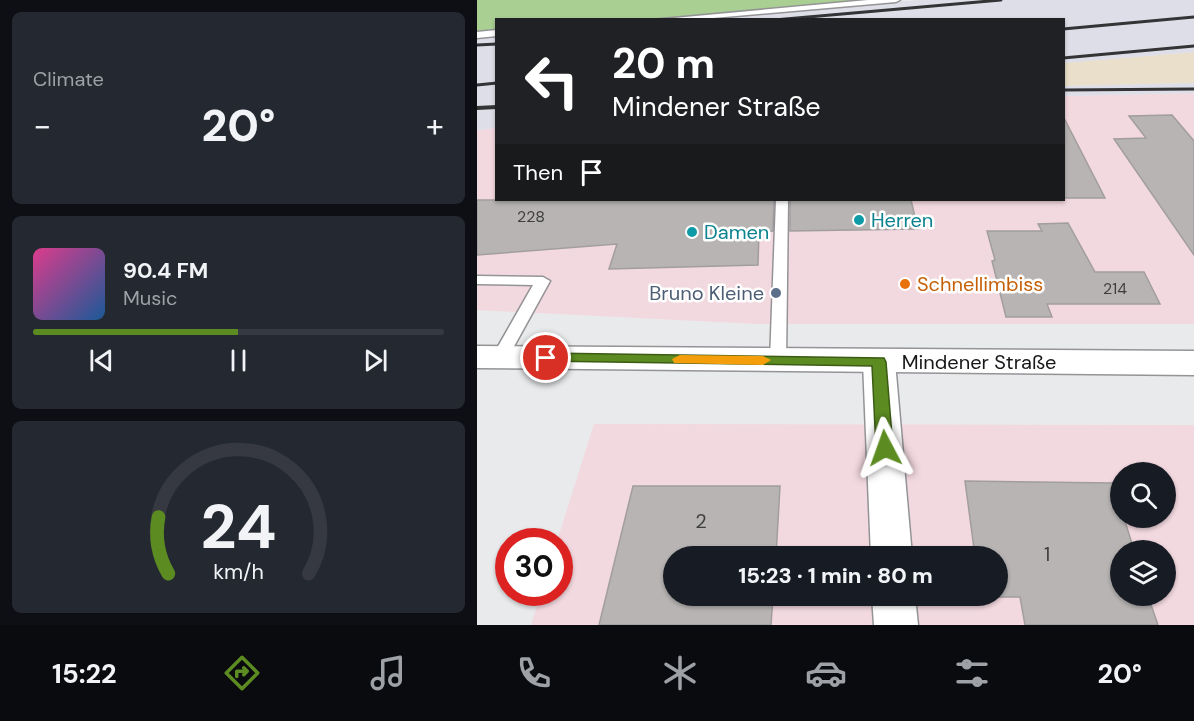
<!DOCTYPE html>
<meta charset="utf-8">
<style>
body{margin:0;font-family:"DM Sans",sans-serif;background:#242831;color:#f1f3f6;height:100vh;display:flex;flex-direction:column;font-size:22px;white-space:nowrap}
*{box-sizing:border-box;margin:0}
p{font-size:20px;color:#9ea1a6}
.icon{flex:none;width:33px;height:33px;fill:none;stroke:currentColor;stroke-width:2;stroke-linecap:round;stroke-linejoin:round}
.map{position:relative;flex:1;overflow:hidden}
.sheet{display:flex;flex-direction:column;gap:12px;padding:12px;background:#0d0f14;width:477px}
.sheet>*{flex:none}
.hud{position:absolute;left:18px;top:18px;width:570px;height:183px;border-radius:0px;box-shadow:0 2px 4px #0004;background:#202124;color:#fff;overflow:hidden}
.controls{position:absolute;left:633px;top:462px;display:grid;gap:12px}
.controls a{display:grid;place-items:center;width:66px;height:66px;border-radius:50%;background:#171b24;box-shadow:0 2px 4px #0004;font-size:30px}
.speed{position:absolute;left:18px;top:528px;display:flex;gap:12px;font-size:30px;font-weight:700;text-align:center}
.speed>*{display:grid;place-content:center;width:78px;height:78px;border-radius:50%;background:#171b24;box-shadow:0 2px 4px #0004;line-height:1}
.speed .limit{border:9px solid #d22;background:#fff;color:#111}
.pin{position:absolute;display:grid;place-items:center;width:51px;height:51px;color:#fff;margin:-26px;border:3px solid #fff;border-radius:50%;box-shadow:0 2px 6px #0007}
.me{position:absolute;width:66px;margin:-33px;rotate:356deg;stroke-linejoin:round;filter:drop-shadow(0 0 4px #0008)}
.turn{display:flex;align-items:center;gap:21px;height:126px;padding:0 18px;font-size:27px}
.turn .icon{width:78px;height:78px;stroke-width:2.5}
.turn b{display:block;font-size:42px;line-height:51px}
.then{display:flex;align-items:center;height:57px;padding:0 18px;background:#0003;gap:12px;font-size:22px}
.big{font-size:45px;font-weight:800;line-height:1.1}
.sheet .tile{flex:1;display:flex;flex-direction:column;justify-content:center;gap:9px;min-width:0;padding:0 21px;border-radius:9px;background:#242831}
.sheet .dial{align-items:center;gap:0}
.dial svg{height:156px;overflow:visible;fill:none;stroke:#363941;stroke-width:7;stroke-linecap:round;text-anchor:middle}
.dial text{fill:#f1f3f6;stroke:none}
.song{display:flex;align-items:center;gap:18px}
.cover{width:72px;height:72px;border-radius:9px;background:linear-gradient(135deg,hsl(330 70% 55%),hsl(210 70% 35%))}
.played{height:6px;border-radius:3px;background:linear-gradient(90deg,#5c8c21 50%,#363941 50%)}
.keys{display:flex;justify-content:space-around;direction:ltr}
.heat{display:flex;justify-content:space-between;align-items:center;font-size:33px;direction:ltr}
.trip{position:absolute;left:186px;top:546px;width:345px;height:60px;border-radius:30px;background:#171b24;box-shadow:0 2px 4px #0004;font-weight:800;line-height:60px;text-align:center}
.dock{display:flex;height:96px;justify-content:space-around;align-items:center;background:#090b0e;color:#9ea1a6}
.dock .icon{width:42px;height:42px}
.dock .on{color:#5c8c21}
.dock b{font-size:27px;color:#f1f3f6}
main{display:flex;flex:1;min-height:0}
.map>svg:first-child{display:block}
.commercial{fill:#f2d8df;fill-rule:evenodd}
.industrial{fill:#e9dfca}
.built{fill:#dddee8}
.green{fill:#a9cf92}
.building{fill:#b7b4b3;stroke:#a19e9d;stroke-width:1.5}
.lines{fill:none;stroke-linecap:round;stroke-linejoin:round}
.service-casing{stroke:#949497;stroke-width:3}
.minor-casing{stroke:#949497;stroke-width:3}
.secondary-casing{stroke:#949497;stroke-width:3}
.service{fill:#fff;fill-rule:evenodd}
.minor{fill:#fff;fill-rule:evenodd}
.secondary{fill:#fff;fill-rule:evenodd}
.rail-far1{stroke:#343436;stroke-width:3}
.rail{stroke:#343436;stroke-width:4}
.route{fill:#5c8c21;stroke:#3c5b15;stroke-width:1.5}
.slow{fill:#f59e0b}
.culture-dot{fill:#0f9aa8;stroke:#fff;stroke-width:2}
.food-dot{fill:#e8710a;stroke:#fff;stroke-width:2}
.service-dot{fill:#5c6f8a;stroke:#fff;stroke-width:2}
.labels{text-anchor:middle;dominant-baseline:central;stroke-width:5;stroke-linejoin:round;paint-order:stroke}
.number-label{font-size:16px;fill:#3f3e3f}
.culture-label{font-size:20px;fill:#0d838f;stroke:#fff;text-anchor:start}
.food-label{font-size:20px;fill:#c56008;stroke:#fff;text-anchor:start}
.service-label{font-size:20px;fill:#4e5e75;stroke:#fff;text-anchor:end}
.street-label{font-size:20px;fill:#171718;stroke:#fff}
.near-number-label{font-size:20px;fill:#3f3e3f}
</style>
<main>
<section class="sheet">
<div class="tile"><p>Climate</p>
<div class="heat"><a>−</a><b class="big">20°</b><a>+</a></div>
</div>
<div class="tile">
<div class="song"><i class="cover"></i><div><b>90.4 FM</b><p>Music</p></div></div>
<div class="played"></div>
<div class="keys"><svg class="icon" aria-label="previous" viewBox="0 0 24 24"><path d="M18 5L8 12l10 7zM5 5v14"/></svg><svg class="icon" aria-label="pause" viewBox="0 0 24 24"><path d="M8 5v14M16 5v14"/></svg><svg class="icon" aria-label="next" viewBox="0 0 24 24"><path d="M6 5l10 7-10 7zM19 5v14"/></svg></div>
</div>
<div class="tile dial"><svg viewBox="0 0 100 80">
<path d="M14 69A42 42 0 1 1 86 69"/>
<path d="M14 69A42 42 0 0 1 9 40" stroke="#5c8c21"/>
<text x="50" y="56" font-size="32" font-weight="700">24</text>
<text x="50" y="72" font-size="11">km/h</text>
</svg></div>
</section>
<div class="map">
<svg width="717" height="625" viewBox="0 0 717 625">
<rect width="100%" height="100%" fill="#e9eaec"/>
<g class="commercial">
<polygon points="717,93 717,324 280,324 0,310 0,130 19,128 20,200 586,200 587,96"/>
<path d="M117 424 717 425V625H54L64 593 82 592V542L80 541ZM644 472H688V518H644ZM644 550H688V596H644ZM196 556H520V596H196Z"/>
</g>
<polygon class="industrial" points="717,52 717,83 587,86 586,63"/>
<g class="built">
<polygon points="441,0 717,0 717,52 587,63 586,20 200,20"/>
<polygon points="19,35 19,128 0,130 0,36"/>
<polygon points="717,83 717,93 587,96 587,86"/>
</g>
<polygon class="green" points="0,0 404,0 200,19 20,20 19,35 0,36"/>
<g class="building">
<polygon points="695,115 717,141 717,255 637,139 669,138 652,116"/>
<polygon points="586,116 628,198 586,198"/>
<polygon points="0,200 297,200 296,231 282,232 281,265 132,269 140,244 0,255"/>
<polygon points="313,200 434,200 441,229 313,231"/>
<polygon points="591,223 618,272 667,272 683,304 570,304 575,317 529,317 515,261 518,260 510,231 565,231 561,224"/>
<polygon points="488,481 636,483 644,507 644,518 647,518 657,550 644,550 644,596 671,596 681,625 548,625 543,597 503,597 520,596 520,556 498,556"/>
<polygon points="156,486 303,486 299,556 196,556 196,596 296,596 294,625 122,625"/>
</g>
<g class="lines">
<defs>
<g id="service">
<polygon points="391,0 423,0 419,2 214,20 175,20"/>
<polygon points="20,30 20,36 0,38 0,32"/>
<polygon points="299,200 311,200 309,361 307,365 295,365 293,361"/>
<polygon points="0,276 66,277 73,281 29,361 17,361 15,357 56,285 0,284"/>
</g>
<g id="minor">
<polygon points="402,352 413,355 418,362 435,556 394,556 386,362 391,355"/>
<polygon points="395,596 438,596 441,625 397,625"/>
</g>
<polygon id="secondary" points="0,346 717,351 717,375 0,368"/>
</defs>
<use href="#service" class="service-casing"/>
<use href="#minor" class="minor-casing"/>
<use href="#secondary" class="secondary-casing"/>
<use href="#service" class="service"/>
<use href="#minor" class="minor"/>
<use href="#secondary" class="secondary"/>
<g class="rail-far1">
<polyline points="297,20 524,0"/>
<polyline points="586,29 717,17"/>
<polyline points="0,45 20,44"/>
<polyline points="586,58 717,46"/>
<polyline points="0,85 20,83"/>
<polyline points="586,90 717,89"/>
</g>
<polyline class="rail" points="0,108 20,107"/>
</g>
<polygon class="route" points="69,353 407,358 409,362 416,448 414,452 402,452 399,448 395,366 64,361 62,358 64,355"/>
<polygon class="slow" points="203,355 286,356 294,360 286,365 197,363 195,359"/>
<g class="culture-dot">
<circle cx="382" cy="220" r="6"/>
<circle cx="215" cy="232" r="6"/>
</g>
<circle class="food-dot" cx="428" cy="284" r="6"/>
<circle class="service-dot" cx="299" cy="293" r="6"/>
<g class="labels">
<g class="number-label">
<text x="54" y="216">228</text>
<text x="638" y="288">214</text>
</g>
<g class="culture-label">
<text x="394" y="220">Herren</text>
<text x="227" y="232">Damen</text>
</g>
<g class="food-label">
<text x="440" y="284">Schnellimbiss</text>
</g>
<g class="service-label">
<text x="287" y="293">Bruno Kleine</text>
</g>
<g class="street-label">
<text x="502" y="362">Mindener Straße</text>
</g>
<g class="near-number-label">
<text x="224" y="521">2</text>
<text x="570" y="554">1</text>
</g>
</g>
</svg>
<div class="controls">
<a><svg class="icon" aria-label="search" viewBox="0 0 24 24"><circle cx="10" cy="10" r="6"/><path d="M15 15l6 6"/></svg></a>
<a><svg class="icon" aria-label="layers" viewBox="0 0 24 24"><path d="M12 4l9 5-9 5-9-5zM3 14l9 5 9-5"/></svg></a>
</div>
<div class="speed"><div class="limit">30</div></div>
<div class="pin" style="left:69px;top:358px;background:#d93025"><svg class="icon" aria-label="arrive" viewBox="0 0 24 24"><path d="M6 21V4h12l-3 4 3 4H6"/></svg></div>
<svg class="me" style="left:408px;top:448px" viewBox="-20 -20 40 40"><path d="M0-17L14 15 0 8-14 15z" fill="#5c8c21" stroke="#fff" stroke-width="4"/></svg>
<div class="trip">15:23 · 1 min · 80 m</div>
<div class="hud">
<div class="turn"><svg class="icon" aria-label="left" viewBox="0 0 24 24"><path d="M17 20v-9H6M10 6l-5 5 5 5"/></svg><div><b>20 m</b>Mindener Straße</div></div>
<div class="then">Then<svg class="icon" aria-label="arrive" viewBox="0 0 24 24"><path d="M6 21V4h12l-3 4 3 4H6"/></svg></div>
</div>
</div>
</main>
<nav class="dock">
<b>15:22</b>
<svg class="icon on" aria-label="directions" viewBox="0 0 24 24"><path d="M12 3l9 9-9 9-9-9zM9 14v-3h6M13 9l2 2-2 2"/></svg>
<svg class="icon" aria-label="music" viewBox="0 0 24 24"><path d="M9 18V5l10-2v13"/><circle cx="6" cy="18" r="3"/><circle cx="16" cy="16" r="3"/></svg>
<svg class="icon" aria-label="phone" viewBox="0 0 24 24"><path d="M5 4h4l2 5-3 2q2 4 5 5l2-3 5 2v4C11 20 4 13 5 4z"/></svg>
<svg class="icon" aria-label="climate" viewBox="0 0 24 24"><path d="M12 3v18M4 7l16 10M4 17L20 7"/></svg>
<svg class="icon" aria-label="car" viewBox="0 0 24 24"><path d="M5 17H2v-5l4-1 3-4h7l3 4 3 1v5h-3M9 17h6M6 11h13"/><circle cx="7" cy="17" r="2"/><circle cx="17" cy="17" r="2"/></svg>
<svg class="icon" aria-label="filters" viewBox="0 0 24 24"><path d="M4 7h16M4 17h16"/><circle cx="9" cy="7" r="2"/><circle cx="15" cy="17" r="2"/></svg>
<b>20°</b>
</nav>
